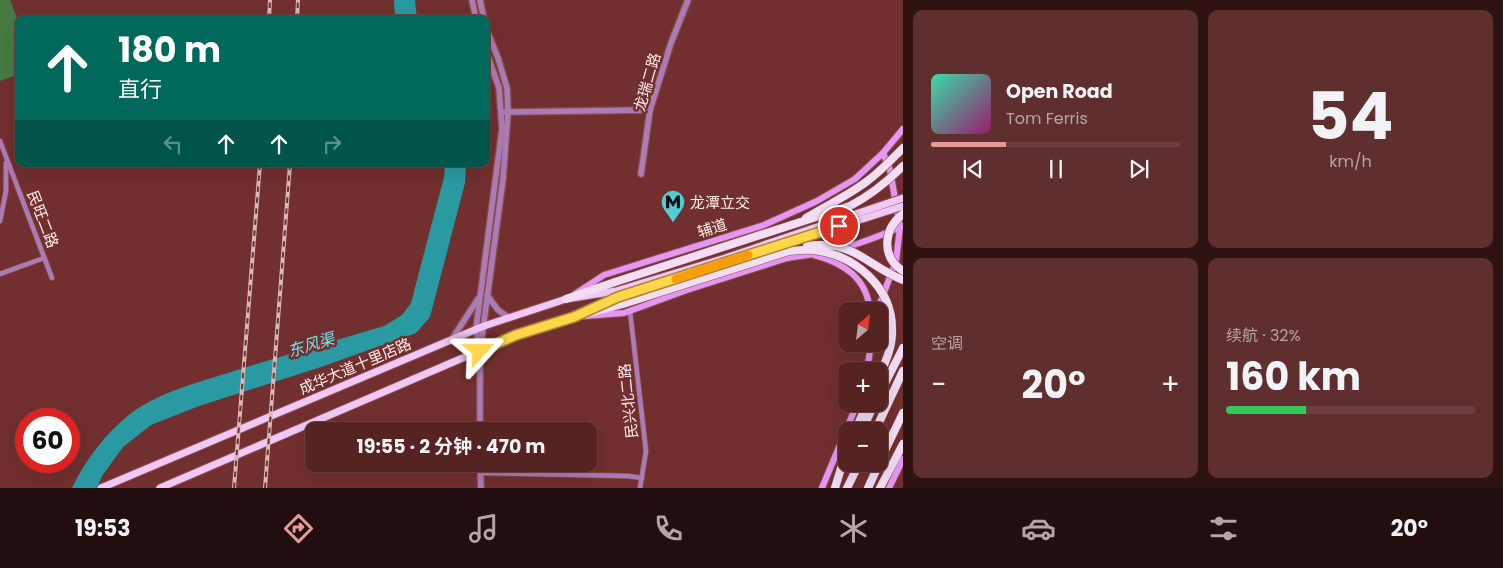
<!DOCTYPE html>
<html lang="zh">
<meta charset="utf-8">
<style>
body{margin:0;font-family:Poppins,"Noto Sans SC",sans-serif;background:#5f2f30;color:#f1f3f6;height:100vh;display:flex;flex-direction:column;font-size:19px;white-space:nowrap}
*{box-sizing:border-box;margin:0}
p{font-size:16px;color:#b6a4a6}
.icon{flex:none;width:28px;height:28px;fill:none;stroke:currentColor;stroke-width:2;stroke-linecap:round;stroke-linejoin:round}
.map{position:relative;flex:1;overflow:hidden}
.sheet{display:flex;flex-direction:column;gap:10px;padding:10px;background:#2f1313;width:600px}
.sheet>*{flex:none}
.top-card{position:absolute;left:15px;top:15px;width:475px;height:152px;border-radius:10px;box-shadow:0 5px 20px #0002,0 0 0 1px #6c4041;background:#00695c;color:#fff;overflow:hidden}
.needle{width:32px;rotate:28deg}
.tools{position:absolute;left:838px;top:302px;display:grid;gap:10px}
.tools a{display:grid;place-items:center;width:50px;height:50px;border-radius:10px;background:#562323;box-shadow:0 5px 20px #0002,0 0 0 1px #6c4041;font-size:25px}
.speed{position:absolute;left:15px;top:408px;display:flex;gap:10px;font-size:25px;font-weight:700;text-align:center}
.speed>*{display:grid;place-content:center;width:65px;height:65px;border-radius:50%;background:#562323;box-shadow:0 5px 20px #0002,0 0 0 1px #6c4041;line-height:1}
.speed .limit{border:8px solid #d22;background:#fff;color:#111}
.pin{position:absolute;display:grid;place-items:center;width:42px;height:42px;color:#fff;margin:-21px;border:2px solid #fff;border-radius:50%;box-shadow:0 1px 5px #0007}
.me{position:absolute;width:55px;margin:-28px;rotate:66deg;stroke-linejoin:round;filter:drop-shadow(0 0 4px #0008)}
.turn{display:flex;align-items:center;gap:18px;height:105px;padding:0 20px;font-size:22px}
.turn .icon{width:65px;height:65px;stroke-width:2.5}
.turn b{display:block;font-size:35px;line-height:42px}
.lanes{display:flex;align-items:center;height:48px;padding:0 20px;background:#0003;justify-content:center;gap:25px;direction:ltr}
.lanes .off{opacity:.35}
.big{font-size:38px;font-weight:700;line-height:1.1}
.sheet .widget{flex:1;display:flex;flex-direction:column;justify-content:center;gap:8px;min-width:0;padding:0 18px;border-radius:10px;background:#5f2f30}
.sheet .dial{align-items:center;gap:0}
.dial b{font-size:65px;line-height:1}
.song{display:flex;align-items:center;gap:15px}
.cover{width:60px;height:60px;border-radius:8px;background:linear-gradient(135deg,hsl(160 70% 55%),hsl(320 70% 35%))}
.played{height:5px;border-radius:2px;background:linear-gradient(90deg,#e69b98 30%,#6c4041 30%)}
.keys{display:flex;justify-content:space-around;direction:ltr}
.heat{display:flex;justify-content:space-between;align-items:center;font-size:28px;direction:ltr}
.charge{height:8px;border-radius:4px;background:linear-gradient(90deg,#34c759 32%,#6c4041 0)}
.sheet .tiles{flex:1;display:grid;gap:10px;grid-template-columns:repeat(2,1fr)}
.trip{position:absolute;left:305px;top:422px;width:292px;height:50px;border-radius:10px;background:#562323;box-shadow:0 5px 20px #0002,0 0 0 1px #6c4041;font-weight:700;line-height:50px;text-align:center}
.menu{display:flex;height:80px;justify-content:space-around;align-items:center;background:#220e0e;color:#b6a4a6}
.menu .icon{width:35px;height:35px}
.menu .active{color:#e69b98}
.menu b{font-size:22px;color:#f1f3f6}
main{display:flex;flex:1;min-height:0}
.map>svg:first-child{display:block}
.green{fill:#477b43}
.water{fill:#2a9aa2}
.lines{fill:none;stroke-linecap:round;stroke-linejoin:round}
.minor-casing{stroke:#894d4d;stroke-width:6}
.tertiary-casing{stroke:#894d4d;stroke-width:8}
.secondary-casing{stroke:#894d4d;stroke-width:8}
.primary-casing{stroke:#894d4d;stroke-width:9}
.trunk-casing{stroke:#894d4d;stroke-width:9}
.minor{stroke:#ad7bb4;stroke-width:4.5}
.tertiary{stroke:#ad7bb4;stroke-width:5.5}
.secondary{stroke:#e596f1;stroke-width:6}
.primary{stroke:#f0c7f5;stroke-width:7}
.trunk{stroke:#f2ddf4;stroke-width:8}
.rail-casing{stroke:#d8b8b8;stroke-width:4}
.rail{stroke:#722f2f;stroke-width:2;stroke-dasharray:5.5;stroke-linecap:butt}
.primary-bridge-casing{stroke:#894d4d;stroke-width:9;stroke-linecap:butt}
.trunk-bridge-casing{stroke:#894d4d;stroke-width:9;stroke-linecap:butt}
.primary-bridge{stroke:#f0c7f5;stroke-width:7}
.trunk-bridge{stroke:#f2ddf4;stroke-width:8}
.route-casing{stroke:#a68a30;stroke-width:12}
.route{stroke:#ffd54a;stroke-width:9}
.slow{stroke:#f59e0b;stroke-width:9}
.labels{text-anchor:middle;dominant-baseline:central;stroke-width:5;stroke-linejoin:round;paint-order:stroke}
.street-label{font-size:15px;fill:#ffedec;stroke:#722f2f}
.poi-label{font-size:15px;fill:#ffedec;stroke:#722f2f;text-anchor:start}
.water-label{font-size:16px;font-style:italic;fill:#66e8f2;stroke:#722f2f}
</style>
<main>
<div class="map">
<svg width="903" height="488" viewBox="0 0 903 488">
<rect width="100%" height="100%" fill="#722f2f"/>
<polygon class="green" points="0,0 10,0 19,23 19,74 0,81"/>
<g class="water">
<polygon points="394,0 415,0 417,19 395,19"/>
<path d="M445 164H466L465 183 430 317 416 333 321 367 199 406 151 425 123 447 102 476 97 488H72C86 459 105 434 130 414 159 392 197 383 231 372 282 356 333 341 384 326L402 315 411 303 444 177Z"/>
</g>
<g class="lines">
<defs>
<g id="minor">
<polyline points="0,141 52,278"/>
<polyline points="0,221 6,191 6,163"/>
<polyline points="0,274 44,258"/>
<polyline points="630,311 646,451 640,488"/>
<polyline points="480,473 628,476 642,478"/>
</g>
<g id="tertiary">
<polyline points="472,0 476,19"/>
<polyline points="480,0 484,19"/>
<polyline points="505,112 650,110"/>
<polyline points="641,174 650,110 671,43 688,0"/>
<polyline points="487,295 498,310 508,317"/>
<polyline points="452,339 478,299"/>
<polyline points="481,344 503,179 508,112 507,88 498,58 486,28"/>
<polyline points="480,431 480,351 476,329 502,129 499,88 486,51"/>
<polyline points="480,464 481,488"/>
</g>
<g id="secondary">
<path d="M814 255C844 263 867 278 870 311"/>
<polyline points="575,294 604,275 764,225 817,201 855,179 883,153 903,129"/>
<polyline points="877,311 896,261 900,227 890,170 883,153"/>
<path d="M585 316 624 313 687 290 784 259C794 256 804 256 814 254 845 250 875 238 903 226"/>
<polyline points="867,371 871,344"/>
<polyline points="822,488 857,404"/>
<polyline points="889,488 903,459"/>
</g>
<g id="primary">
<polyline points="588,311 619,297"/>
<polyline points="101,488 484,326 566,299 616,291"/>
<polyline points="160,488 516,335 578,315"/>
</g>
<g id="trunk">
<polyline points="566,299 615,282"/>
<polyline points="574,317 623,304"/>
<polyline points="879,395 903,348"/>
<polyline points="855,431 867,404"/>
<polyline points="862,431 874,404"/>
<polyline points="875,431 903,371"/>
<polyline points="879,463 903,413"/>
<polyline points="835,488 846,452"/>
<polyline points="847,488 859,464"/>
<polyline points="868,488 879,464"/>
<polyline points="880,488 903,444"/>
</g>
</defs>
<use href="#minor" class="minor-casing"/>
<use href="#tertiary" class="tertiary-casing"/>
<use href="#secondary" class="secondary-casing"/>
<use href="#primary" class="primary-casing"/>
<use href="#trunk" class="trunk-casing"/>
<use href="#minor" class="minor"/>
<use href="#tertiary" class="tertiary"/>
<use href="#secondary" class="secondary"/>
<use href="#primary" class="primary"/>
<use href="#trunk" class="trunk"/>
<defs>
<g id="rail">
<polyline points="269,19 270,0"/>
<polyline points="297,19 298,0"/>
<polyline points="234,488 260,164"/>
<polyline points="265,488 290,164"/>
</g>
</defs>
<use href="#rail" class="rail-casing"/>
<use href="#rail" class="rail"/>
<defs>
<g id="primary-bridge">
<polyline points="616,291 725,258 903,198"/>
<polyline points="619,297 903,206"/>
</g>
<g id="trunk-bridge">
<path d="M903 214C883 229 881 257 903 271"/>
<path d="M806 218C826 206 847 196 866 182 880 172 891 160 903 148"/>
<path d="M807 246C855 240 864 264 903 280"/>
<path d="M615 282 850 206C871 195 887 182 903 166"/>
<path d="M623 304 789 251C796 251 804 249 812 250 854 254 894 287 892 333 892 348 885 363 879 377"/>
</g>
</defs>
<use href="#primary-bridge" class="primary-bridge-casing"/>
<use href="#trunk-bridge" class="trunk-bridge-casing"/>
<use href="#primary-bridge" class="primary-bridge"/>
<use href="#trunk-bridge" class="trunk-bridge"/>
</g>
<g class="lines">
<defs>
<polyline id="route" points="480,351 516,335 574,317 618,297 839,226"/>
</defs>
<use href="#route" class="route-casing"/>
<use href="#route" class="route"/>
<polyline class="slow" points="676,279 748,255"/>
</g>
<defs>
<symbol id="metro-pin" viewBox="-11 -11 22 30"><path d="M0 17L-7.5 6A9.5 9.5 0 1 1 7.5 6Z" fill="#52ccd5" stroke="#722f2f"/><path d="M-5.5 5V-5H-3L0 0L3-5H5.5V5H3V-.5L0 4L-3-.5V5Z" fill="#111"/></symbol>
</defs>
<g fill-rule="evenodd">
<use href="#metro-pin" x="659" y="188" width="28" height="38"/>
</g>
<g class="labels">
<g class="street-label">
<text transform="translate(647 82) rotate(-74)">龙瑞二路</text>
<text transform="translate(43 219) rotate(69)">民旺二路</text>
<text transform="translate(712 228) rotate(-18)">辅道</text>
<text transform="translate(355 366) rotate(-23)">成华大道十里店路</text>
<text transform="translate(628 401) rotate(-96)">民兴北二路</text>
</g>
<g class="poi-label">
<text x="690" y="202">龙潭立交</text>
</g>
<g class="water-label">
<text transform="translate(311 345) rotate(-17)">东风渠</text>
</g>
</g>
</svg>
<div class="tools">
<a><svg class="needle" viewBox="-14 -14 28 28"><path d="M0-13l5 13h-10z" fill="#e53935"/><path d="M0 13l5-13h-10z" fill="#b6a4a6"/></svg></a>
<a>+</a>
<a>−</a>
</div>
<div class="speed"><div class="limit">60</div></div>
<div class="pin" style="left:839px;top:226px;background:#d93025"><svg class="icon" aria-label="arrive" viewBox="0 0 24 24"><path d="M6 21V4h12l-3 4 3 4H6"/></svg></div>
<svg class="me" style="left:480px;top:351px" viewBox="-20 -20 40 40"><path d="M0-17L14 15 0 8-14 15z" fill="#ffd54a" stroke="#fff" stroke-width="4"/></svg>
<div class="trip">19:55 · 2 分钟 · 470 m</div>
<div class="top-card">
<div class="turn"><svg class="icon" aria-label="ahead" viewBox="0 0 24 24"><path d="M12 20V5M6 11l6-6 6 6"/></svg><div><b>180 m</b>直行</div></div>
<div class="lanes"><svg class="icon off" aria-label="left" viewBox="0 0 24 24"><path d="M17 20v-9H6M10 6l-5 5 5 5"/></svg><svg class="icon" aria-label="ahead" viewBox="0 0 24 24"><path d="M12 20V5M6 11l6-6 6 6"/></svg><svg class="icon" aria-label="ahead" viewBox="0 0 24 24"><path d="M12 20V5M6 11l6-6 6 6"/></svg><svg class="icon off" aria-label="right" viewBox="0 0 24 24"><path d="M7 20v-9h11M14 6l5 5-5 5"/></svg></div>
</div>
</div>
<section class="sheet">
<div class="tiles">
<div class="widget">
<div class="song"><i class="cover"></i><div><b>Open Road</b><p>Tom Ferris</p></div></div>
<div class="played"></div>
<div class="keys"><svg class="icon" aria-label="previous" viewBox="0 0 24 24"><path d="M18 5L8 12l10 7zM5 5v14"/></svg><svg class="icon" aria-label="pause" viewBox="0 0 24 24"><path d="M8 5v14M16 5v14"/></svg><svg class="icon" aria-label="next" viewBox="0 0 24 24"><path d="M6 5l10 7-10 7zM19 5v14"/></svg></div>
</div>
<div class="widget dial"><b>54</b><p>km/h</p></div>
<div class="widget"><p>空调</p>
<div class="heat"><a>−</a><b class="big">20°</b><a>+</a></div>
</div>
<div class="widget"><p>续航 · 32%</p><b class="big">160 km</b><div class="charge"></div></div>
</div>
</section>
</main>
<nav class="menu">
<b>19:53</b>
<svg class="icon active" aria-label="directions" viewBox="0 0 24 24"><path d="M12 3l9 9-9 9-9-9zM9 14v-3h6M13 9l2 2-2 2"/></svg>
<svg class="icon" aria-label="music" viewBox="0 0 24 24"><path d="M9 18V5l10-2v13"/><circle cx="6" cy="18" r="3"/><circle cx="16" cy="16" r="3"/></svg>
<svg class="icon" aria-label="phone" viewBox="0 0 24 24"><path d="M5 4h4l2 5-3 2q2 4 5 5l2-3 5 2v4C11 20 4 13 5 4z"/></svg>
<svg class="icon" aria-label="climate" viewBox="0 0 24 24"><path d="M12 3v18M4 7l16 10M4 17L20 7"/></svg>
<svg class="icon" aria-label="car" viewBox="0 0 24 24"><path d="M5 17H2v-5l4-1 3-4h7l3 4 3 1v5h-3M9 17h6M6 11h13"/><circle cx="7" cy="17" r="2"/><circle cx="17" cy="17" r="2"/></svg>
<svg class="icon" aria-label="filters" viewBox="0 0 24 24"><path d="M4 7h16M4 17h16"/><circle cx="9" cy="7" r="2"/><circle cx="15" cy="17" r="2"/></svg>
<b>20°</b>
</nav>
